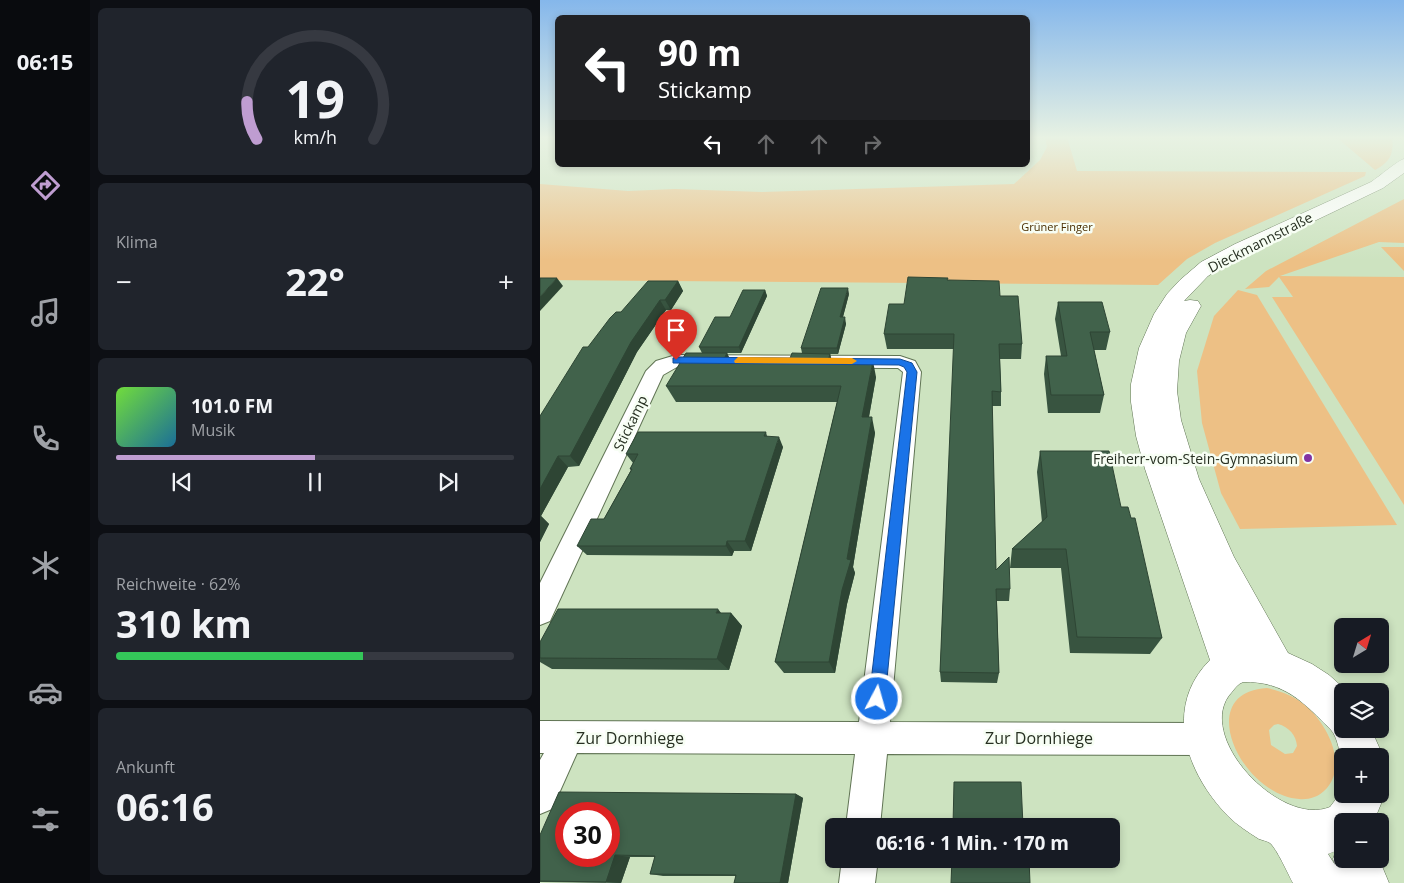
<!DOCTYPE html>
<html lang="de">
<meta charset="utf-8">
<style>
body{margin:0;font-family:"Open Sans",sans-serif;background:#20242c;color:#f1f3f6;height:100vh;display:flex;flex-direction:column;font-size:19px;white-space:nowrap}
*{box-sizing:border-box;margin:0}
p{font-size:16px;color:#9ea1a6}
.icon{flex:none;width:28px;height:28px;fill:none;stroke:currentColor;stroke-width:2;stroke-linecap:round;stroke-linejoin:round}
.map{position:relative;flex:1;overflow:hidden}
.panel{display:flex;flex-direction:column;gap:8px;padding:8px;background:#0d0f14;width:450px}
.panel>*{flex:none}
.top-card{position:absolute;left:15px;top:15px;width:475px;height:152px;border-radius:8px;box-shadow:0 2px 8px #0003;background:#202124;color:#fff;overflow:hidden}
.needle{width:32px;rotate:38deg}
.controls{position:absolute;left:794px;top:618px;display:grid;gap:10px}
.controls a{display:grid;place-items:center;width:55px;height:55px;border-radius:8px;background:#171b24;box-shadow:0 2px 8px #0003;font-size:25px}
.speed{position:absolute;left:15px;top:802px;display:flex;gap:10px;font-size:25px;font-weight:700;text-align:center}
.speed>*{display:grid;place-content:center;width:65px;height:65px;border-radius:50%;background:#171b24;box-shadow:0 2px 8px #0003;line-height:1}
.speed .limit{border:8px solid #d22;background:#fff;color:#111}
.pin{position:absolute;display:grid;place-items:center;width:42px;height:42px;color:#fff;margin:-51px -21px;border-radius:50% 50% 50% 0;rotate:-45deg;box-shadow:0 0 5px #0007}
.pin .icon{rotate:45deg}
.me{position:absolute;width:55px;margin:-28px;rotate:6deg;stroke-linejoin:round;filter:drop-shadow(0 0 4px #0008)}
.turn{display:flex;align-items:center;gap:18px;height:105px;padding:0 20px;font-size:22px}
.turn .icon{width:65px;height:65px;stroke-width:2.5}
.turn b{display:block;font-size:35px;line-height:42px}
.lanes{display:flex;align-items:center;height:48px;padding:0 20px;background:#0003;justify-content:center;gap:25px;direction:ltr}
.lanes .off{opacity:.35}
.big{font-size:38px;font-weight:700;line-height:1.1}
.panel .card{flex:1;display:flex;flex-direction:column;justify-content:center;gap:8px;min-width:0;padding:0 18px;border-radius:8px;background:#20242c}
.panel .dial{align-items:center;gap:0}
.dial svg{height:130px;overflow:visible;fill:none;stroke:#363941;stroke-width:7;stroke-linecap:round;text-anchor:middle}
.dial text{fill:#f1f3f6;stroke:none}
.song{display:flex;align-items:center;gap:15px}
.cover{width:60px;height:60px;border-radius:8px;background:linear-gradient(135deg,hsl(100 70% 55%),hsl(200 70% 35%))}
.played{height:5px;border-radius:2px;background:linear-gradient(90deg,#bf9dd1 50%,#363941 50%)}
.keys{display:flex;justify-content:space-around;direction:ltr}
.heat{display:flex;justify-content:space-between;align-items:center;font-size:28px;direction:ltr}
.charge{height:8px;border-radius:4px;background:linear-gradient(90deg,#34c759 62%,#363941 0)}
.trip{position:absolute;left:285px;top:818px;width:295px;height:50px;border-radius:8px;background:#171b24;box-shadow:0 2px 8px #0003;font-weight:700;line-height:50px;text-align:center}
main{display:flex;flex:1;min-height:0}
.dock{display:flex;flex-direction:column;width:90px;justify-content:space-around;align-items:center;background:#090b0e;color:#9ea1a6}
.dock .icon{width:35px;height:35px}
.dock .active{color:#bf9dd1}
.dock b{font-size:22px;color:#f1f3f6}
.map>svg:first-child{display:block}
.green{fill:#edc085;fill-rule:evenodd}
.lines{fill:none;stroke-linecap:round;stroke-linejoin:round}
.minor-casing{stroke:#607454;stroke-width:2}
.tertiary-casing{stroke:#607454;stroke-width:1}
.minor{fill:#fff;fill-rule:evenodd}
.tertiary{fill:#fff;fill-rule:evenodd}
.wall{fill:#385440}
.shaded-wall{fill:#2e4534}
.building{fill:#41624b;stroke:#2e4534;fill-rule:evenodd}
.route{fill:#1a73e8;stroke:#114b97}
.slow{fill:#f59e0b}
.poi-dot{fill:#8233a3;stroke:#f7fef4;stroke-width:2}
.labels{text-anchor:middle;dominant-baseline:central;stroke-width:5;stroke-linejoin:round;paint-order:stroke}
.far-park-label{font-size:11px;fill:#4a2e00;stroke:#f7fef4}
.street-label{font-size:14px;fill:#273022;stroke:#f7fef4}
.poi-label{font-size:14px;fill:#273022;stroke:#f7fef4;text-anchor:end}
.near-street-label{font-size:16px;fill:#273022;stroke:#f7fef4}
</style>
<main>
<nav class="dock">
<b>06:15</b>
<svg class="icon active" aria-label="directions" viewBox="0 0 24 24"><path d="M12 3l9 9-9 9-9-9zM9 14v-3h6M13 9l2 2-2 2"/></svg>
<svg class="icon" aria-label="music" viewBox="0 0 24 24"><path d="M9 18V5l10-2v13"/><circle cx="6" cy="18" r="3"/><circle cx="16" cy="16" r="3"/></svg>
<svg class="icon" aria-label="phone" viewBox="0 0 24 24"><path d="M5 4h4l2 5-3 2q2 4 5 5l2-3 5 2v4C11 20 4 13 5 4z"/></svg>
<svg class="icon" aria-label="climate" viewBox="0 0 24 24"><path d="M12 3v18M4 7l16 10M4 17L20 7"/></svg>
<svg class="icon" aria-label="car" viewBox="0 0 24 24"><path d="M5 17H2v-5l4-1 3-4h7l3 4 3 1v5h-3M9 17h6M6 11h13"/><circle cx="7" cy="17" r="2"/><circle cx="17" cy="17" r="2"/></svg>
<svg class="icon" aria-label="filters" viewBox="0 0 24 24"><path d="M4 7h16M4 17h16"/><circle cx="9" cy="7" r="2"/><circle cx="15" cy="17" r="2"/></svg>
</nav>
<section class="panel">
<div class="card dial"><svg viewBox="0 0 100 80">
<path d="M14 69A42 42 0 1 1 86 69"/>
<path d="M14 69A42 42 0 0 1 8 46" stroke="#bf9dd1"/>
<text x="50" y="56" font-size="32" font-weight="700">19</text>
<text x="50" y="72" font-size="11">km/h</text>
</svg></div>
<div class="card"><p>Klima</p>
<div class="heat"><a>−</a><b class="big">22°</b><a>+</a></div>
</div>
<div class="card">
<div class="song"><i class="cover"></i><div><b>101.0 FM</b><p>Musik</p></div></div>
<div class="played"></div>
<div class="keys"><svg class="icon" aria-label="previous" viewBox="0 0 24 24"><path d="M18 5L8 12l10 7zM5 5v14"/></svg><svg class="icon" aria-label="pause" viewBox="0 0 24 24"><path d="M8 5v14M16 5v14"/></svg><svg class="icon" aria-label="next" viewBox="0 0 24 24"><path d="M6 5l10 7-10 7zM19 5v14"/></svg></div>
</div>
<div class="card"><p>Reichweite · 62%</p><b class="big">310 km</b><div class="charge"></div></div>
<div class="card"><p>Ankunft</p><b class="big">06:16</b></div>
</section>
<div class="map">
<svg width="864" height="883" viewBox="0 0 864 883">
<rect width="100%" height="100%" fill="#cde3c0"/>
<g class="green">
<polygon points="505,137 640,137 527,137 537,171 826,172 825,176 675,243 647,259 618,285 0,280 0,184 88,191 135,189 222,192 474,184 500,160 507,147"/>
<path d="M796 137H852C854 154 850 162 835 170Z"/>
<polygon points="864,199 864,243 839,242 740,276 864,277 864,505 732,297 753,297 739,277 729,287 705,289 726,271"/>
<polygon points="841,247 864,247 864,271"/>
<polygon points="698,290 717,295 857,525 700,529 681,493 662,423 657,371 674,316"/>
<path d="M727 688C741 691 754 696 765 705 787 723 810 767 784 791 778 797 768 800 759 799 700 794 653 692 727 688ZM738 724C749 727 756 735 757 746L753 753 745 754 731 745 729 730 734 725Z"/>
</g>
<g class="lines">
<defs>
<g id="minor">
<polygon points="136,355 360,356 375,361 381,372 350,722 666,723 677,728 682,739 677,750 666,755 347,754 340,826 306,826 315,754 37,753 12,809 0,814 0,760 4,753 0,753 0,721 319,722 363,372 358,368 137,367 123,375 10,621 0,625 0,583 106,371 116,361"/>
<polygon points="302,859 338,859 335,883 299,883"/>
</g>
<path id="tertiary" d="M864 159V173L843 188 691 261 668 276 644 301 650 300 658 301 661 306 646 333 639 361 637 391 641 420 659 479 694 557 748 653 772 664 789 675 807 691H802V729H831L843 756 840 763V756H802V759C799 751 797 736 791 730 764 703 745 681 703 682 698 684 695 688 692 692 652 734 740 828 790 807L802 791V794H840V783L845 794 834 821H802V859H839L849 883H753C748 874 737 849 730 843 727 841 722 840 719 839 708 832 697 825 688 816 646 773 623 707 670 660L605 469 596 436 591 402V384L599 348 614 314 627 294 640 280 661 262 695 244 831 182C840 176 857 161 864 159ZM796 851 793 859 795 865 788 854Z"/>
</defs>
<use href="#minor" class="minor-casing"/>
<use href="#tertiary" class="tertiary-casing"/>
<use href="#minor" class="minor"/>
<use href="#tertiary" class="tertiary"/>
</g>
<g class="wall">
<polygon points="408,280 460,296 482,344 481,359 460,359 461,392 461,406 452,406 456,570 470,589 469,601 457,601 459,673 457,683 401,682 400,672 414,349 347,349 344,334"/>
<polygon points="138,281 143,291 131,310 126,310 97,352 39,466 28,467 1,516 9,524 0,542 0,416 48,347 81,312"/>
<polygon points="225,290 227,296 201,353 187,353 191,361 249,361 262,353 261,348 309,294 303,317 306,324 298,354 290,354 292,361 336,377 329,417 335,433 313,567 315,573 307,604 295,673 244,673 235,662 297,402 136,402 126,386 162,353 159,347 190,317"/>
<polygon points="518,302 570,332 566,350 554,350 564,395 560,413 508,413 504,374 506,356 521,356 515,319"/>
<polygon points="226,432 227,436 243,447 211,551 194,551 192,556 47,555 37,546 64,519 91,470 90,469 93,463 86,454"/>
<polygon points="500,451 581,507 591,518 622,638 610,654 530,653 521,568 470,568 472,549 502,522 497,472"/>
<polygon points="181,613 191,613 202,626 189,670 12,669 0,662 0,642"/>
<polygon points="256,794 263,798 248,883 194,883 196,876 123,876 110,874 115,857 90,857 81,883 0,882 0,835"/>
</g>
<g class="shaded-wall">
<polygon points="17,278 23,286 0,311 0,297"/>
<polygon points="138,281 143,291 131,310 125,300"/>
<polygon points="308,288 309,294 301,324 300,317"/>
<polygon points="225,290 227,296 201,353 199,347"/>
<polygon points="120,300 126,310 97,352 39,466 30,456 91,342"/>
<polygon points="305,317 306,324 298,354 297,348"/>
<polygon points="187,353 194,369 183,361"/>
<polygon points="290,354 294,370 288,361"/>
<polygon points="333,361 336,377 326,433 322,417"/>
<polygon points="332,417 335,433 313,567 315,573 307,604 295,673 289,662"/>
<polygon points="239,437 243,447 211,551 205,541"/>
<polygon points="18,456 28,467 1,516 9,524 0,542 0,489"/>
<polygon points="187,541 194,551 192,556 186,546"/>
<polygon points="178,609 188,622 191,613 202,626 189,670 177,659 176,613"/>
<polygon points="256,794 263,798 248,883 240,883"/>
<polygon points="75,855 90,857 81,883 66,882"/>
</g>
<g class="building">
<polygon points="368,277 408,278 407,280 459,281 460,296 478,296 482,344 459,344 461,392 452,391 456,570 469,557 470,589 456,589 459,673 400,672 414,334 344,334 349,304 364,304"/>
<polygon points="0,278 17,278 0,297"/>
<polygon points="108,281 138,281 125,300 120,300 91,342 30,456 18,456 0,489 0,416 43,347 48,347 70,318 76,312 81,312"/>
<polygon points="281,288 308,288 300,317 305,317 297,348 261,348"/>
<polygon points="203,290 225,290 199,347 159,347 175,317 190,317"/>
<polygon points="518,302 562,302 570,332 550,332 564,395 511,395 506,356 527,356"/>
<polygon points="146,353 187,353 183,361 249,361 252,353 290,354 288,361 333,361 322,417 332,417 307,559 311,560 302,590 289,662 235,662 301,386 126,386"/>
<polygon points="98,432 226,432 224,436 239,437 205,541 187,541 186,546 37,546 51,519 64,519 92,469 90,469 98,454 86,454"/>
<polygon points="500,451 569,451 581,507 588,507 591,518 595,518 622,638 537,637 526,549 472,549 507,517"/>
<polygon points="18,609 178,609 176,613 191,613 177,659 0,658 0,642"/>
<polygon points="414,782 481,782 483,826 413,826"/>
<path d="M19 792 256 794 240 883H194L196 875 110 874 115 856 75 855 66 882 0 881V835ZM26 814H69V856H26Z"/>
<polygon points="412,859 489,859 490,883 411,883"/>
</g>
<linearGradient id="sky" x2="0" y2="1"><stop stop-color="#85b7eb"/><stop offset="0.53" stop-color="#e8f2e3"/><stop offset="1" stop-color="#e8f2e3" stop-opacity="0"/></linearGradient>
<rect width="864" height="260" fill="url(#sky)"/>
<polygon class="route" points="136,357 360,359 372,363 377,372 345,699 342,704 337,707 331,704 329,699 367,372 364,367 359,365 133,363 133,358"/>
<polygon class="slow" points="198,357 312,358 317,361 312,364 195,363 194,361"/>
<circle class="poi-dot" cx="768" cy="458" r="5"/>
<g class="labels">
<g class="far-park-label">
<text x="517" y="226">Grüner Finger</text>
</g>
<g class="street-label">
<text transform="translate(720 242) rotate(-27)">Dieckmannstraße</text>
<text transform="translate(90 423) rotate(-64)">Stickamp</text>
</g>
<g class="poi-label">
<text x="758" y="458">Freiherr-vom-Stein-Gymnasium</text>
</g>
<g class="near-street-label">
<text x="90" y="738">Zur Dornhiege</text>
<text x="499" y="738">Zur Dornhiege</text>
</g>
</g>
</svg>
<div class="controls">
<a><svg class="needle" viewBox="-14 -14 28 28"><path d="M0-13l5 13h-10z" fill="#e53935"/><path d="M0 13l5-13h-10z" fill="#9ea1a6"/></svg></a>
<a><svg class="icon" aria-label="layers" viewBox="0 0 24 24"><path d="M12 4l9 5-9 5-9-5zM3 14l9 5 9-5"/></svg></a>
<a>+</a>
<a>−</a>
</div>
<div class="speed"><div class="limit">30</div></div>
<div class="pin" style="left:136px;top:360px;background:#d93025"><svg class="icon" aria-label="arrive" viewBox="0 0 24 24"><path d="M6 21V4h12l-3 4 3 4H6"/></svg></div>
<svg class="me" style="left:337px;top:699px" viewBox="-20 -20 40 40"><circle r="17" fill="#1a73e8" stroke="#fff" stroke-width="3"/><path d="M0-11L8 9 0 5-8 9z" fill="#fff"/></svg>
<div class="trip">06:16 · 1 Min. · 170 m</div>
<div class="top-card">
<div class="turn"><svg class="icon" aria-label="left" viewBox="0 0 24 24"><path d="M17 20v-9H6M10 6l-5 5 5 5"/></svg><div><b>90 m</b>Stickamp</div></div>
<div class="lanes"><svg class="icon" aria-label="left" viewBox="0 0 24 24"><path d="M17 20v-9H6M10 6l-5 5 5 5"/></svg><svg class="icon off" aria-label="ahead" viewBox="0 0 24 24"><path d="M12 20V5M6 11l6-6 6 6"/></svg><svg class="icon off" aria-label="ahead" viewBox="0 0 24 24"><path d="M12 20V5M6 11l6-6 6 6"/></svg><svg class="icon off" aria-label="right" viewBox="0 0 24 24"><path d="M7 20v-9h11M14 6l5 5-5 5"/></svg></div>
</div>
</div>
</main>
